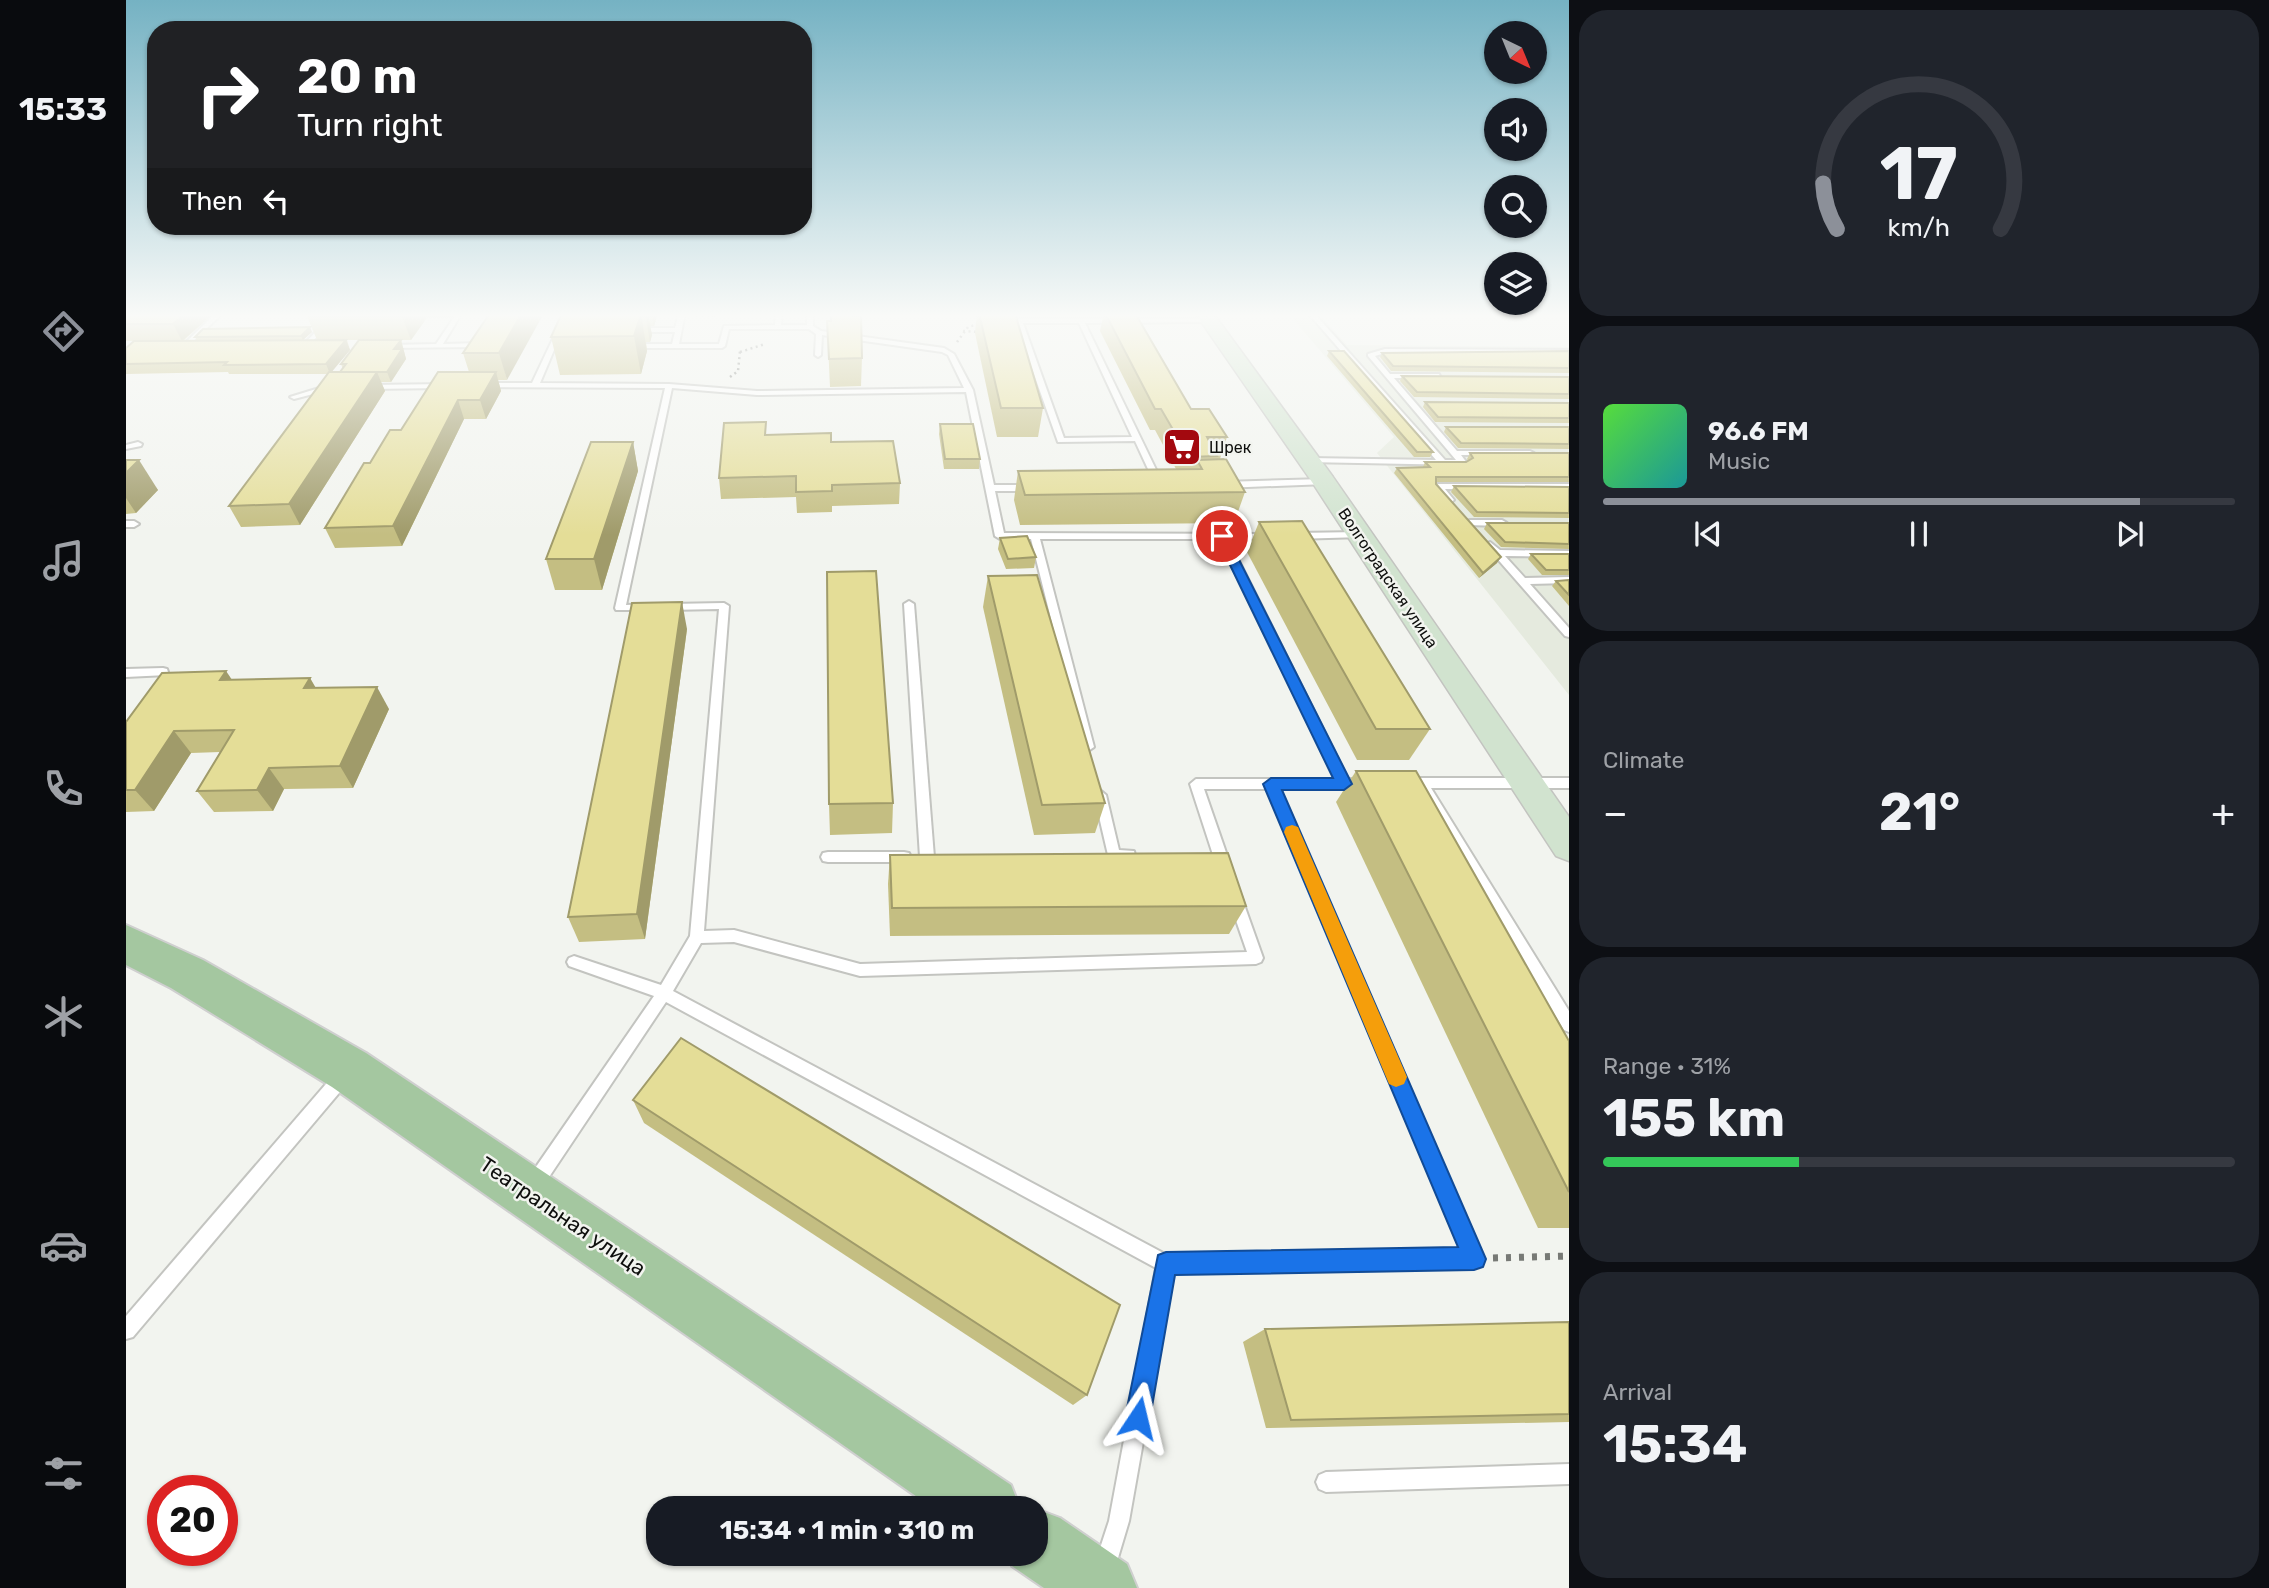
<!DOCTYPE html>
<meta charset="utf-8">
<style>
body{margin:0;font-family:Rubik,sans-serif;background:#20242c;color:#f1f3f6;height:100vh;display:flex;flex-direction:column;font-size:26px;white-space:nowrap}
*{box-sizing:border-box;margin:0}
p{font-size:23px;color:#9ea1a6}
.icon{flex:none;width:38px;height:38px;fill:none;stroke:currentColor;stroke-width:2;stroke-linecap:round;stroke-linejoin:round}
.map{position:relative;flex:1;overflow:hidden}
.drawer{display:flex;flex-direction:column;gap:10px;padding:10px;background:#0d0f14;width:700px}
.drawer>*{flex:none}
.hud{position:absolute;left:21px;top:21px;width:665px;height:214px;border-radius:28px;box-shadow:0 2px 5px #0004;background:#202124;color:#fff;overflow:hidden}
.needle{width:46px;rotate:137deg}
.buttons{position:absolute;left:1358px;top:21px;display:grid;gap:14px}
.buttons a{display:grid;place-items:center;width:63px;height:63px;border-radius:50%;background:#171b24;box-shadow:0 2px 5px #0004;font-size:35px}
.speed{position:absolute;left:21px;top:1475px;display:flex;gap:14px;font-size:35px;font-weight:700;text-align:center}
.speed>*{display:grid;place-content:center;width:91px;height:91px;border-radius:50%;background:#171b24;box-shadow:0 2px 5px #0004;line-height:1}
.speed .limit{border:10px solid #d22;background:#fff;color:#111}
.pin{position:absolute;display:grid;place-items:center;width:60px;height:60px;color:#fff;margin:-30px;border:4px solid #fff;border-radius:50%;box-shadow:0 2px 7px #0007}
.me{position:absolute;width:77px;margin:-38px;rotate:10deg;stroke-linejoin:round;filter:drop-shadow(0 0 5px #0008)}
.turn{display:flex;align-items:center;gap:24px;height:147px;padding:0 35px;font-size:32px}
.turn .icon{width:91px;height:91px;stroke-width:2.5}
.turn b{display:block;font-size:49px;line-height:60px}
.then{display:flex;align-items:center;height:66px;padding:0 35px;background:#0003;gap:14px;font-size:26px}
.big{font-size:52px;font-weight:700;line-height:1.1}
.drawer .tile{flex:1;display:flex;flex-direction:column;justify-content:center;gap:10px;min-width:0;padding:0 24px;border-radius:28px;background:#20242c}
.drawer .dial{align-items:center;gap:0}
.dial svg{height:182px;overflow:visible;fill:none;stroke:#363941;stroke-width:7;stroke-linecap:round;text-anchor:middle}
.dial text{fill:#f1f3f6;stroke:none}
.song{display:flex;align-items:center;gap:21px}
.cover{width:84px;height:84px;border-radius:10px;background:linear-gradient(135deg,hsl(110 70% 55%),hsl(180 70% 35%))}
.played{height:7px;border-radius:4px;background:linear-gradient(90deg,#8c9099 85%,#363941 85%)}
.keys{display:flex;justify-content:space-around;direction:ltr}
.heat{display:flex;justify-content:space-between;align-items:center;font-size:38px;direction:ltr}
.charge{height:10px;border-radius:5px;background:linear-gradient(90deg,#34c759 31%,#363941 0)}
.trip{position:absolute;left:520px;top:1496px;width:402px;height:70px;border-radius:28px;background:#171b24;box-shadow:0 2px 5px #0004;font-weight:700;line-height:70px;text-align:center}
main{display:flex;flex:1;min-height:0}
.menu{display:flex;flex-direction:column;width:126px;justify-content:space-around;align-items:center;background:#090b0e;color:#9ea1a6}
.menu .icon{width:49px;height:49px}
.menu .active{color:#8c9099}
.menu b{font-size:32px;color:#f1f3f6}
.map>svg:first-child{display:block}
.built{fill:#e5eade}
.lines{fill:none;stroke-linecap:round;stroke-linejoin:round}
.lane-casing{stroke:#c3c4c0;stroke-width:4}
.secondary-casing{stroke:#c3c4c0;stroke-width:3}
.primary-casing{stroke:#cfcfcf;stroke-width:4}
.path-far1{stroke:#777975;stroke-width:2.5;stroke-dasharray:2 3.5;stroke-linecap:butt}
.path{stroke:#777975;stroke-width:7;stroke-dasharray:5 8;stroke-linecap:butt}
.lane{fill:#fff;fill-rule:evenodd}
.secondary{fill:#d1e3cf;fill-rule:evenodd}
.primary{fill:#a4c7a0;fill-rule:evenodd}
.wall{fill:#c4be82;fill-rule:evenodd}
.shaded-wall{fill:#a09b6a}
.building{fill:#e4dd97;stroke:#a09b6a;stroke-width:2}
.route{fill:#1a73e8;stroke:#114b97;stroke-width:2}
.slow{fill:#f59e0b}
.labels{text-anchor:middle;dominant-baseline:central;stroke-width:5;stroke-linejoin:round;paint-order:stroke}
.far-poi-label{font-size:16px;fill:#0e0f0d;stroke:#f2f4ef;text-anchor:start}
.far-street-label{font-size:16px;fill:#0e0f0d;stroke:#f2f4ef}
.near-street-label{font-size:21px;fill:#0e0f0d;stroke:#f2f4ef}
</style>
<main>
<nav class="menu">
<b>15:33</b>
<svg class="icon active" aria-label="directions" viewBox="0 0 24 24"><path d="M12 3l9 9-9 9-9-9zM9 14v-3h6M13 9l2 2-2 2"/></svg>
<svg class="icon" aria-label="music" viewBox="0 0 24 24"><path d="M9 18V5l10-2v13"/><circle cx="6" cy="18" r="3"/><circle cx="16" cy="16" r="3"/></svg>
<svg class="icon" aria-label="phone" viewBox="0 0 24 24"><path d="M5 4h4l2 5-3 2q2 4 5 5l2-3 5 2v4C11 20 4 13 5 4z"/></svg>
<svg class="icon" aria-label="climate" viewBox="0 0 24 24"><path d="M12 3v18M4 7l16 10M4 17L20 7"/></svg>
<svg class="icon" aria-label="car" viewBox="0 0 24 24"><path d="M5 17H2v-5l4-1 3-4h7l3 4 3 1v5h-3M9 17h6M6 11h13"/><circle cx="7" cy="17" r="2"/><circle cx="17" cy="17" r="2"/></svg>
<svg class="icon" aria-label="filters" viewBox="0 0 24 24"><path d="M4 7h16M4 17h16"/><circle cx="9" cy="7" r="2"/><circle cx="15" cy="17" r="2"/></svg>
</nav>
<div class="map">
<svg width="1443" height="1588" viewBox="0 0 1443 1588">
<rect width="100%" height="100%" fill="#f2f4ef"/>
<polygon class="built" points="1162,313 1192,313 1221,345 1443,347 1443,695 1251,453 1268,437"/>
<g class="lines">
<defs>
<g id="lane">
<polygon points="90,313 97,313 61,347 57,347 57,345"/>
<polygon points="208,313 214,313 181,347 177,347 177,345"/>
<polygon points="282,313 336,313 317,344 355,343 358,345 355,347 260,348 260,346 262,345 310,344 329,316 284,316"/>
<polygon points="553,313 559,313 553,344 593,344 598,326 649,325 650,313 656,313 655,325 681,325 681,313 687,313 687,326 695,331 818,348 828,354 847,390 868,485 904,485 908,488 904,491 869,491 878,533 1146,534 1148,536 1143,539 1102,539 1222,779 1237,779 1243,784 1237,789 1153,789 1357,1259 1354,1265 1348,1268 1047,1273 1003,1521 983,1588 961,1588 983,1521 1030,1268 540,1002 415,1189 409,1191 403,1189 401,1183 403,1177 528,996 443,966 441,962 443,958 448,956 535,985 564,936 593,609 543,610 538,607 543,604 598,603 603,606 578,931 608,930 734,964 1121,952 1103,900 1105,896 1110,894 1115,896 1137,958 1135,962 1130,964 734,976 608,942 575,943 547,991 1041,1255 1335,1250 1141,789 1078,789 1105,867 1103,871 1098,872 1093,871 1091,867 1064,784 1070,779 1210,779 1093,539 914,539 968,747 962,751 958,750 905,539 874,539 869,536 840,392 631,395 546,388 500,605 522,604 527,607 522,610 490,610 489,608 539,388 354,387 353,385 357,383 406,383 431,330 436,331 414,383 543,384 631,391 838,388 822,355 816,352 696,335 695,355 692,357 689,355 690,334 683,329 603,329 599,346 596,348 506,348 503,346 506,344 546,344 549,332 511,332 508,330 511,328 549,328"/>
<path d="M862 313H868L870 319H1085V321L1083 322 959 323 1036 482 1035 484 1028 482 1009 441 932 442 890 323 865 322ZM897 323H953L1006 437 938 438Z"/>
<polygon points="1182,313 1188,313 1319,460 1330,460 1242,356 1242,354 1259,349 1443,350 1443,354 1259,353 1249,356 1264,374 1313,374 1314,376 1310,378 1268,378 1331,451 1404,451 1408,453 1404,455 1335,455 1341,463 1337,465 1180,462 1180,458 1183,458 1310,460"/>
<polygon points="321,384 322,386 318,388 242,389 238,387 242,385"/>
<polygon points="203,385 207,387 206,389 168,399 164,397"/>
<polygon points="12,442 16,444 15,446 0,449 0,445"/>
<polygon points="1198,479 1202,482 1201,484 1097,488 1093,485 1097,482"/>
<polygon points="1309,484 1443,484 1443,490 1319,489 1328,500 1324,503 1321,502 1309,488"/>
<polygon points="1344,520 1376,520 1381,523 1376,526 1341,525 1341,521"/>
<polygon points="0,521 8,521 13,524 8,527 0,527"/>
<polygon points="1234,532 1237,533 1237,537 1168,539 1163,536 1168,533"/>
<polygon points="1364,542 1374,550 1443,551 1443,557 1379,556 1399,578 1443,577 1443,583 1404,584 1443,628 1443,637 1439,636 1361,547 1359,545"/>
<polygon points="783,601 788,604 808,857 806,861 796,861 794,857 778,604"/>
<polygon points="37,668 41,669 42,672 41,675 0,677 0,669"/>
<polygon points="1280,778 1443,778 1443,788 1305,788 1443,1011 1443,1032 1438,1030 1293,788 1276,786 1274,783 1276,780"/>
<polygon points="974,790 980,795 993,850 1008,851 1009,855 1008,859 983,859 982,855 968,795"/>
<polygon points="702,852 778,852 783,853 785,857 783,861 778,862 702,862 697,861 695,857 697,853"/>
<polygon points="218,1067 224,1070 226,1075 224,1080 7,1337 0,1339 0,1316 212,1070"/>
<polygon points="1443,1464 1443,1484 1200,1492 1193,1489 1190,1482 1193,1475 1200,1472"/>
</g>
<polygon id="secondary" points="1069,313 1087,313 1207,477 1443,817 1443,861 1430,856 1186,482"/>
<g id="primary">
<polygon points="0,925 77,960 240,1053 885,1485 894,1508 807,1508 206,1087 45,988 0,965"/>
<polygon points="910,1509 934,1518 1001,1564 1011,1588 918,1588 886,1566 882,1554 910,1554"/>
</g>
</defs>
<use href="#lane" class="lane-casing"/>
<use href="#secondary" class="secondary-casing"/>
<use href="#primary" class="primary-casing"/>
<g class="path-far1">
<polyline points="570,316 592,316"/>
<polyline points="837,331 854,332"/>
<polyline points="831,342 842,327 853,324"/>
<polyline points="614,352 639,344"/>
<polyline points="604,377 612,371 614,351"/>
</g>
<polyline class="path" points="1367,1258 1443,1256"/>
<use href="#lane" class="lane"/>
<use href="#secondary" class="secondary"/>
<use href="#primary" class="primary"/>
</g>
<g class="wall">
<path d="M0 313H88L57 341H71L69 337 186 332 177 340H191L180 314 298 313 300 319 285 340H275L280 359 265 382H255L259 391 174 525 115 527 103 506 202 374H103L102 372 0 374V348L8 341H0ZM221 340H233L215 364 217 369 214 372H205L224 350Z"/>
<polygon points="337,313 359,313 358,315 338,315"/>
<polygon points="364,313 381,380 372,380 375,391 360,419 338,419 276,546 209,548 199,528 244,463 275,430 343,372 337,353"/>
<polygon points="436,313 532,313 528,326 524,326 526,335 524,342 520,342 521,351 515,374 434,375 425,337"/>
<rect x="818" y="313" width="29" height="3"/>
<polygon points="851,313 889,313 917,408 912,437 871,437 849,333"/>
<polygon points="978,313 1026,313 1025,315 1011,315 1065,409 1101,437 1094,459 1119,492 1108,523 894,525 888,500 892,471 1050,469 1029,430 1024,430 974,331"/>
<polygon points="701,321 736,358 735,386 704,387"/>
<polygon points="1203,351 1307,452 1304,457 1288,457 1201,356"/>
<polygon points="1443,351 1443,373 1265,371 1254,357 1256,353"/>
<polygon points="1276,376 1443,377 1443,399 1288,397 1274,381"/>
<polygon points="1299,402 1443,403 1443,423 1309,422 1297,407"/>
<polygon points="814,424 854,459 853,469 818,469 813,434"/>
<polygon points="1320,427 1443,427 1443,449 1332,448 1318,432"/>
<polygon points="641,434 705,442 774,483 773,504 706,506 706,512 671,513 670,497 595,499 593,478"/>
<polygon points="507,442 512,471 476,590 429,590 420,559"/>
<polygon points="1344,453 1443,453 1443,482 1310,482 1310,484 1371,563 1353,578 1268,473 1271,468 1297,467 1299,462 1340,462 1342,461 1341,459"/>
<polygon points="0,460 32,490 10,513 0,514"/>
<polygon points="1328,486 1443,487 1443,518 1348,517 1325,492"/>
<polygon points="1133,522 1304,729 1283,760 1231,760 1121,552"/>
<polygon points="1361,523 1443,523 1443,549 1375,547 1358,529"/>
<polygon points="874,538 910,557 908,568 880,569 872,549"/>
<polygon points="1405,554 1443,554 1443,575 1416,575 1402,559"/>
<polygon points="862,576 979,803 969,833 908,835 857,607"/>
<polygon points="1443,580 1443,606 1426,586 1430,581"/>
<polygon points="561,629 519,939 453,942 442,917"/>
<polygon points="184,678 189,688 263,709 227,788 158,789 147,811 88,812 71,791 94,752 65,753 28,811 0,812 0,722 105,680"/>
<polygon points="1230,771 1443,1041 1443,1228 1412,1228 1210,802"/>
<polygon points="767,803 766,833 704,835 703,804"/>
<polygon points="764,855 1120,906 1103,934 764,936 762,884"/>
<polygon points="507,1100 961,1395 947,1405 518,1123"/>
<polygon points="1443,1322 1443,1422 1140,1428 1117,1342 1139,1329"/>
</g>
<g class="shaded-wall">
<polygon points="60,313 88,313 56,341 47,324"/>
<polygon points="276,313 298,313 300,319 285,340 275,314"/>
<polygon points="396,313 418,313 381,380 373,353"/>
<polygon points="519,313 522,313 526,335 524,342"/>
<polygon points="526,313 532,313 528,326"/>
<polygon points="515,314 521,351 515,374 508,336"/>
<polygon points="184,327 186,332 177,340 175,336"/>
<polygon points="220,340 224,350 204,374 200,364"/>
<polygon points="275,340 280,359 265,382 261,372 268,349"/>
<polygon points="251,372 259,391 174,525 163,504"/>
<polygon points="370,372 375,391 360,419 354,400"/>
<polygon points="332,400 338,419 276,546 267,526"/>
<polygon points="507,442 512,471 476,590 468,559"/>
<polygon points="13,460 32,490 10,513 0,498 0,473"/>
<polygon points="1375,557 1371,563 1353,578 1357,573"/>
<polygon points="556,602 561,629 519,939 511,914"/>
<polygon points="100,671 115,693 94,680"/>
<polygon points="184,678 197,700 178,688"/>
<polygon points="251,687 263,709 227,788 214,766"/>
<polygon points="48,731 65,753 28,811 9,790"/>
<polygon points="143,768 158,789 147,811 131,790"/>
</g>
<g class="building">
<polygon points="0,313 60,313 47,324 0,324"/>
<polygon points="181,313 276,313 180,314"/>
<polygon points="364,313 396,313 373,353 337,353"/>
<polygon points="436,313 466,313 468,315 515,314 508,336 425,337"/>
<polygon points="705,313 735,316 736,358 703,359 701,321 705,321"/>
<polygon points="709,313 733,313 733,316"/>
<polygon points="853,313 889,313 917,408 875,408"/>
<polygon points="979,313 1009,313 1065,409 1083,409 1101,437 1081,437 1091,456 1063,457 1035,409 1029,409"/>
<polygon points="184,327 175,336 69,337 77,329"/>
<polygon points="220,340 200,364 98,365 101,362 0,364 0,348 8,341"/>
<polygon points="233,340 275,340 268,349 276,349 261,372 214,372 220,364 215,364"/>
<polygon points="1203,351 1218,351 1307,452 1291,452"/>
<polygon points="1443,351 1443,368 1267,366 1256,353"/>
<polygon points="203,372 251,372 163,504 103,506"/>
<polygon points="312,372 370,372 354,400 332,400 267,526 199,528 238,463 244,463 264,430 275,430"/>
<polygon points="1276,376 1443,377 1443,394 1291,392"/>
<polygon points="1299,402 1443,403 1443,418 1312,417"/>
<polygon points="640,422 639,435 705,433 705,442 767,441 774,483 706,485 706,491 670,492 670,476 593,478 598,423"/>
<polygon points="814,424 847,424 854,459 819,459"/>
<polygon points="1320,427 1443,427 1443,444 1335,443"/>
<polygon points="465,442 507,442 468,559 420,559"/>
<polygon points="1344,453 1443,453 1443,477 1310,477 1310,484 1375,557 1357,573 1271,468 1304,467 1299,462 1340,462 1347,458"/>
<polygon points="1100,459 1119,492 899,495 892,471 1076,469 1071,460"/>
<polygon points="0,460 13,460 0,473"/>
<polygon points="1328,486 1443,487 1443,513 1351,512"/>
<polygon points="1176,521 1304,729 1250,729 1133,522"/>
<polygon points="1361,523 1443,523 1443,544 1379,542"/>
<polygon points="901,536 910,557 882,559 874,538"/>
<polygon points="1405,554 1443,554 1443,570 1420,570"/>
<polygon points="750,571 767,803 703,804 701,572"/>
<polygon points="911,575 979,803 916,805 862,576"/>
<polygon points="1443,580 1443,595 1430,581"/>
<polygon points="556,602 511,914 442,917 506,603"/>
<polygon points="100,671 94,680 184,678 178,688 251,687 214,766 143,768 131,790 71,791 108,730 48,731 9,790 0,790 0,722 36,673"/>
<polygon points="1230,771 1290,771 1443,1041 1443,1192"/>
<polygon points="1102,853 1120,906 766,908 764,855"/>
<polygon points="555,1038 994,1305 961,1395 507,1100"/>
<polygon points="1443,1322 1443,1414 1165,1420 1139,1329"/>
</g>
<linearGradient id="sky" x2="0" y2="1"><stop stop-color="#75b2c3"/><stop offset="0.59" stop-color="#f9faf8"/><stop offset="1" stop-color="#f9faf8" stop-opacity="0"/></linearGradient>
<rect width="1443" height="535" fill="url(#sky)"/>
<polygon class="route" points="1096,532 1101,536 1226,784 1218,790 1156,790 1360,1259 1357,1267 1348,1270 1049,1275 1024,1418 1021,1427 1012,1431 1003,1427 999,1418 1032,1255 1040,1252 1332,1247 1137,784 1145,778 1207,778 1090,536"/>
<polygon class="slow" points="1166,825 1172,827 1174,832 1278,1070 1281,1077 1278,1084 1270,1087 1263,1084 1158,832 1160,827"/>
<defs>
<symbol id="supermarket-square" viewBox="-11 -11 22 22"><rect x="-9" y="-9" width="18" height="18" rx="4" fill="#a3090f" stroke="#f2f4ef"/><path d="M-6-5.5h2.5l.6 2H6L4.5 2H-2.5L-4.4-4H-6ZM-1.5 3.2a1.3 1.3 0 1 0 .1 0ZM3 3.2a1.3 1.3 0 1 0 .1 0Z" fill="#fff"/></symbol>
</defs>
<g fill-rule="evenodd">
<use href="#supermarket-square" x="1034" y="425" width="44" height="44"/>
</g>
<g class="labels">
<g class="far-poi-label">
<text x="1083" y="447">Шрек</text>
</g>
<g class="far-street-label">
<text transform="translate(1262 578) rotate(56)">Волгоградская улица</text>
</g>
<g class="near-street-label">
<text transform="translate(437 1216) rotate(34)">Театральная улица</text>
</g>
</g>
</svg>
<div class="buttons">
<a><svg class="needle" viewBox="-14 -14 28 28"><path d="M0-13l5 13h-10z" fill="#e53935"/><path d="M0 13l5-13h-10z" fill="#9ea1a6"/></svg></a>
<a><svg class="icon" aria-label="sound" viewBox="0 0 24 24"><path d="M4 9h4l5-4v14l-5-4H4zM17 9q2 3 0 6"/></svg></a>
<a><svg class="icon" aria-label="search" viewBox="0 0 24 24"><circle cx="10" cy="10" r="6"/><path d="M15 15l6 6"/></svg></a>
<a><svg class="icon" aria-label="layers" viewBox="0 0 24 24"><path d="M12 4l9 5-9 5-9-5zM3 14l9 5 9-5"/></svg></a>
</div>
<div class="speed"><div class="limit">20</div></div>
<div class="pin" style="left:1096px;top:536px;background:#d93025"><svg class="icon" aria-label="arrive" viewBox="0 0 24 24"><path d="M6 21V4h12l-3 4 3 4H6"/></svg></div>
<svg class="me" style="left:1012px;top:1418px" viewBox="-20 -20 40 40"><path d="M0-17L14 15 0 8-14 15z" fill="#1a73e8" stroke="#fff" stroke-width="4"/></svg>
<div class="trip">15:34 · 1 min · 310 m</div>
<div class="hud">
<div class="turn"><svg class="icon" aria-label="right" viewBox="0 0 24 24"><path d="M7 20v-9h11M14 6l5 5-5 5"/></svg><div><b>20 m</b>Turn right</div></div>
<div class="then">Then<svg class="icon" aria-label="left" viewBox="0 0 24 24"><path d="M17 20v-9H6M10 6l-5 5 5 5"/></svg></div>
</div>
</div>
<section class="drawer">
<div class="tile dial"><svg viewBox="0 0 100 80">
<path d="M14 69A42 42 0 1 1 86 69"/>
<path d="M14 69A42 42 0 0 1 8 49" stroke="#8c9099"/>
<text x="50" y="56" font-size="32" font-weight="700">17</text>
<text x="50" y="72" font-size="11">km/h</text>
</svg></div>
<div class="tile">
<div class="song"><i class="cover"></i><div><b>96.6 FM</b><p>Music</p></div></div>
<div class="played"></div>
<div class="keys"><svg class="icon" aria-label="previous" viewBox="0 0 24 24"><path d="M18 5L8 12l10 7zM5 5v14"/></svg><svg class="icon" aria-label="pause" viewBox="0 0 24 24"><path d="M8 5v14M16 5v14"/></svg><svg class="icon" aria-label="next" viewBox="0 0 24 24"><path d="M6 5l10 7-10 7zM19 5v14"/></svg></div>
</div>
<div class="tile"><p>Climate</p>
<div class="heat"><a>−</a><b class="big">21°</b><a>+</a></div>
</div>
<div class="tile"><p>Range · 31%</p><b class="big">155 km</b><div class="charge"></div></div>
<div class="tile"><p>Arrival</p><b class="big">15:34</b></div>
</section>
</main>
